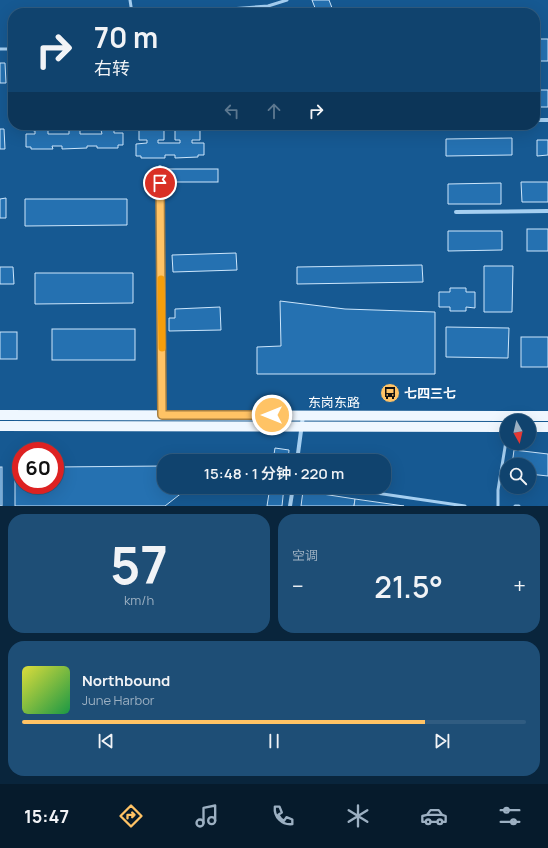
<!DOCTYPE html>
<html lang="zh">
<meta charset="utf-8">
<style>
body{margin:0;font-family:Manrope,"Noto Sans SC",sans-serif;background:#1e4e76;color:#f1f3f6;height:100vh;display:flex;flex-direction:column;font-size:15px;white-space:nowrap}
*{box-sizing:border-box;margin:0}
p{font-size:13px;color:#9cb0c2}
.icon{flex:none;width:22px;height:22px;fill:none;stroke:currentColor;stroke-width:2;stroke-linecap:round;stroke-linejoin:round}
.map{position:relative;height:506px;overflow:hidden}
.panel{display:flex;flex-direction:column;gap:8px;padding:8px;background:#09253c;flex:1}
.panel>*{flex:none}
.banner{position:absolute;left:8px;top:8px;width:532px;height:122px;border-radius:16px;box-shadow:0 4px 16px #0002,0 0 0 1px #305c81;background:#10436e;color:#f1f3f6;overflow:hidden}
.needle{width:26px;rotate:172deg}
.fabs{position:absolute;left:500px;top:414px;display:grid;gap:8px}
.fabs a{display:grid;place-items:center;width:36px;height:36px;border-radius:50%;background:#10436e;box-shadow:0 4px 16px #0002,0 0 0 1px #305c81;font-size:20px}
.speed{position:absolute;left:12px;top:442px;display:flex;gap:8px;font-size:20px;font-weight:700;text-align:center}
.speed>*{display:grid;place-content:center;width:52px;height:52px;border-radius:50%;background:#10436e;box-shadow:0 4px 16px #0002,0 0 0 1px #305c81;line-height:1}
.speed .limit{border:6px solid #d22;background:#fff;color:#111}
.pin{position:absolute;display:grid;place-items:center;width:34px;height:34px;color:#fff;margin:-17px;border:2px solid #fff;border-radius:50%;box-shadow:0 1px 4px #0007}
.me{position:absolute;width:44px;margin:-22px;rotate:270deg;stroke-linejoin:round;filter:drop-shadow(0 0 3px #0008)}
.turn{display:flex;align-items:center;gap:14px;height:84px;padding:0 20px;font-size:18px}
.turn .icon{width:52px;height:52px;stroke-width:2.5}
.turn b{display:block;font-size:28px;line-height:34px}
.lanes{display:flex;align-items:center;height:38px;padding:0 20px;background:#0003;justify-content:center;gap:20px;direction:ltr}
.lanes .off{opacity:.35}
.big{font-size:30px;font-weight:600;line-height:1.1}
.panel .tile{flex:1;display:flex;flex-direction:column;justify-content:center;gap:6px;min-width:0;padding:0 14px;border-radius:16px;background:#1e4e76}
.panel .dial{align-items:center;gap:0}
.dial b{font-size:52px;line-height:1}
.song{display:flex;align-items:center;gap:12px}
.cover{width:48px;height:48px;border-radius:6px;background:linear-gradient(135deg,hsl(60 70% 55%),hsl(140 70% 35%))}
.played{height:4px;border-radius:2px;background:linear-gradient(90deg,#ffc365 80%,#305c81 80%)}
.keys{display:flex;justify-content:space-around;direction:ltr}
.heat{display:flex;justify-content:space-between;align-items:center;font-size:22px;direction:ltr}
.panel .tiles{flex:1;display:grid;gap:8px;grid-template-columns:1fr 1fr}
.tile:last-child{grid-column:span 2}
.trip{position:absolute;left:157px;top:454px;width:234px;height:40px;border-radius:16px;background:#10436e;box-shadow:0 4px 16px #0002,0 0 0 1px #305c81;font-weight:600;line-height:40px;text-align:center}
.menu{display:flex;height:64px;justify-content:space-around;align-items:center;background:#061b2c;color:#9cb0c2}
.menu .icon{width:28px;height:28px}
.menu .selected{color:#ffc365}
.menu b{font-size:18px;color:#f1f3f6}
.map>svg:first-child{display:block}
.building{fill:#2571b1;stroke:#cce6fc}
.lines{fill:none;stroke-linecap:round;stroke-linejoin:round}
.lane{stroke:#a5cff1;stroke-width:3}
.street{stroke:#a5cff1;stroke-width:4}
.primary{stroke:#eff7ff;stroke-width:10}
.route-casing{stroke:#a67f42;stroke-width:10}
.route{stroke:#ffc365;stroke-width:7}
.slow{stroke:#f59e0b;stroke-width:7}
.labels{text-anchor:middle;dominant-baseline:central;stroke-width:4;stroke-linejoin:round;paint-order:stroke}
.poi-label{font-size:13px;font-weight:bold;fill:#fff;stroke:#165992;text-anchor:start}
.street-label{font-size:13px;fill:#fff;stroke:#165992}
</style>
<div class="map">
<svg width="548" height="506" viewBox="0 0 548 506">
<rect width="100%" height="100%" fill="#165992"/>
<g class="building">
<polygon points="312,0 329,0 334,13 317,13"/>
<rect x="535" y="39" width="13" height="22"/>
<polygon points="0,63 5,63 6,83 0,83"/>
<rect x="535" y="90" width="13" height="17"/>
<polygon points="30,125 53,125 53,130 48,130 48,134 69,134 69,130 63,130 63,125 86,125 86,130 80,130 80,134 102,134 101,130 96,130 95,125 120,125 120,130 114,130 114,133 123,133 123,145 118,145 118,148 97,148 97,146 87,146 87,148 62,149 62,146 52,146 53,149 31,149 31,147 26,147 26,134 35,134 35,131 30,130"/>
<polygon points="139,125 164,125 164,140 158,140 158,143 180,143 180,140 175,140 175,125 200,125 200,140 192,140 192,143 204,143 204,155 198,155 198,157 175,158 175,155 165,155 165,158 141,158 141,156 136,156 136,144 147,143 147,140 139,140"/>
<polygon points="0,129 4,129 5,149 0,149"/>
<polygon points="512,138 512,155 446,156 446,139"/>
<polygon points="537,140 548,140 548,155 537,156"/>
<rect x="169" y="169" width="49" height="13"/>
<polygon points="521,182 548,182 548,202 522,202"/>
<polygon points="501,183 501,204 448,204 448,184"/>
<polygon points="6,198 6,218 0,218 0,199"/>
<polygon points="25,199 127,199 127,225 25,226"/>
<rect x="527" y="229" width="21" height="22"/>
<polygon points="448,231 502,231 502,250 448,251"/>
<polygon points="236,253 237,270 173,272 172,255"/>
<polygon points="422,265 423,282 297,284 297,267"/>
<polygon points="484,266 513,266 512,312 484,312"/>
<polygon points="0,267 13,267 14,284 0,284"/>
<polygon points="35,273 133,273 133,303 35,304"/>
<polygon points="450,288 466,288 466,292 475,292 475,308 466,307 466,311 450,311 450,307 439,307 439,292 450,292"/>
<polygon points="280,301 345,309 435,312 435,374 257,374 257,347 281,346"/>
<polygon points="220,307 221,330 169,331 169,318 175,318 175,309"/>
<polygon points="446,327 509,328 508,358 446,357"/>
<rect x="52" y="329" width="83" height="31"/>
<rect x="0" y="332" width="17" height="27"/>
<rect x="521" y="337" width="27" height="30"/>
<polygon points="275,448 289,450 288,461 273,461"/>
<polygon points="514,450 548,454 548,476 529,474 529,465 512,465"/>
<polygon points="163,466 164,468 164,487 179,487 183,492 165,506 15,506 15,467 21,467 21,485 55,485 55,467"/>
<rect x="0" y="467" width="2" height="39"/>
<polygon points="270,487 284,487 282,506 267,506"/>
<polygon points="303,491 355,499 354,506 301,506"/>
<polygon points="355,499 404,506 354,506"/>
</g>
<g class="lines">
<g class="lane">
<polyline points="130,0 132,13"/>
<polyline points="178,13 268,6 287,0"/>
<polyline points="0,49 13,49"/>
<polyline points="335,487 465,506"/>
<polyline points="498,506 498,490 507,435"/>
<polyline points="515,506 519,506"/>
</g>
<g class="street">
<polyline points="535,120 548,120"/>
<polyline points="160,167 162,415"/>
<polyline points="456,212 548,211"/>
<polyline points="297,461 303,416"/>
<polyline points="290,506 293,487"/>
</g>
<g class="primary">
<polyline points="0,415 548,416"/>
<polyline points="0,426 507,427"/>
<polyline points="529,427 548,427"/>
</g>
</g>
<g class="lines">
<defs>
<polyline id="route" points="160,183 162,415 272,415"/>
</defs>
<use href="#route" class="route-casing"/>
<use href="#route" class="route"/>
<polyline class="slow" points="161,279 162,348"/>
</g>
<defs>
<symbol id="bus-disc" viewBox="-11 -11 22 22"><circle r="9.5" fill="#ffc365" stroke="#165992"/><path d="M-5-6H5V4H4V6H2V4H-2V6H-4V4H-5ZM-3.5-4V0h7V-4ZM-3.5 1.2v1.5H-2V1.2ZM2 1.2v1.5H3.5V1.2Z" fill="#111"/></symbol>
</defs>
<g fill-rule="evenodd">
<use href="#bus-disc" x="379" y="382" width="22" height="22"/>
</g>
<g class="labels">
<g class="poi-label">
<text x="404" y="393">七四三七</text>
</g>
<g class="street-label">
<text x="334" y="402">东岗东路</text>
</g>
</g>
</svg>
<div class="fabs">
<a><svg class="needle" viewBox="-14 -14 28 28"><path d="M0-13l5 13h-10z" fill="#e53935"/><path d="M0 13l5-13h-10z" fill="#9cb0c2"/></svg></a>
<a><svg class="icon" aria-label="search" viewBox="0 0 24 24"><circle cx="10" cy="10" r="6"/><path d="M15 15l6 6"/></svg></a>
</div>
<div class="speed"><div class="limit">60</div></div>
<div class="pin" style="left:160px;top:183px;background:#d93025"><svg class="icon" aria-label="arrive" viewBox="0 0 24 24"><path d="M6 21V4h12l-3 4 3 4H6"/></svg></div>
<svg class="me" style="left:272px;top:415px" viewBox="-20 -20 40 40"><circle r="17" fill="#ffc365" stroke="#fff" stroke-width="3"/><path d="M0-11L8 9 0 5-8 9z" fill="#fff"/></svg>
<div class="trip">15:48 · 1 分钟 · 220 m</div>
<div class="banner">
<div class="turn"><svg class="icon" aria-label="right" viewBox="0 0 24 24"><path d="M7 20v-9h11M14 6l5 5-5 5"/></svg><div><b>70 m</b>右转</div></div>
<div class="lanes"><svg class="icon off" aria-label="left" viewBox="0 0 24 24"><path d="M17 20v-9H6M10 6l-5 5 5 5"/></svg><svg class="icon off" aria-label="ahead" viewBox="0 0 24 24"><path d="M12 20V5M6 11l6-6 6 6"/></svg><svg class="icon" aria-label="right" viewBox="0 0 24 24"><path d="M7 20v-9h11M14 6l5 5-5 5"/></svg></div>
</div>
</div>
<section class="panel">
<div class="tiles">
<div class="tile dial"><b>57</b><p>km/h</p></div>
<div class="tile"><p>空调</p>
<div class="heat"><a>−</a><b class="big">21.5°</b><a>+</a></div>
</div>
<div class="tile">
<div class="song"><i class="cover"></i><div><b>Northbound</b><p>June Harbor</p></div></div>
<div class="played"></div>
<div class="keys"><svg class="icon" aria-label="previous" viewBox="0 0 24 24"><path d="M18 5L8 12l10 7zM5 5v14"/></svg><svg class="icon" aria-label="pause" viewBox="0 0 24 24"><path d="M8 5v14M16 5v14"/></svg><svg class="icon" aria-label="next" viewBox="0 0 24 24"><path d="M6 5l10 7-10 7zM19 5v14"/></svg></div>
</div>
</div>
</section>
<nav class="menu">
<b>15:47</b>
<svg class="icon selected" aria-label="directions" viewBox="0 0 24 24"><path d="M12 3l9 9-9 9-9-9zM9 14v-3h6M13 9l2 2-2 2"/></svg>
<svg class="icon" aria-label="music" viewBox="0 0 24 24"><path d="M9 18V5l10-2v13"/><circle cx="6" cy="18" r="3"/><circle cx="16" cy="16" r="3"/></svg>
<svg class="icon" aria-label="phone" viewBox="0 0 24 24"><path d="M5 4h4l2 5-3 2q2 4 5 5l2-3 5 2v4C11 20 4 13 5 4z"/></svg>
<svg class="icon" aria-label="climate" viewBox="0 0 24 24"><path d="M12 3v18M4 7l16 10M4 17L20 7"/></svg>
<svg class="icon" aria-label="car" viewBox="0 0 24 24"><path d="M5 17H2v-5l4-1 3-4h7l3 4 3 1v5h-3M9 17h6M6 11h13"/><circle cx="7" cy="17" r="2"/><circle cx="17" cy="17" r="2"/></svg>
<svg class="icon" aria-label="filters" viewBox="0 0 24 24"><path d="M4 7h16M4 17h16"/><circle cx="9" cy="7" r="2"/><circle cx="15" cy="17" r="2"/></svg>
</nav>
